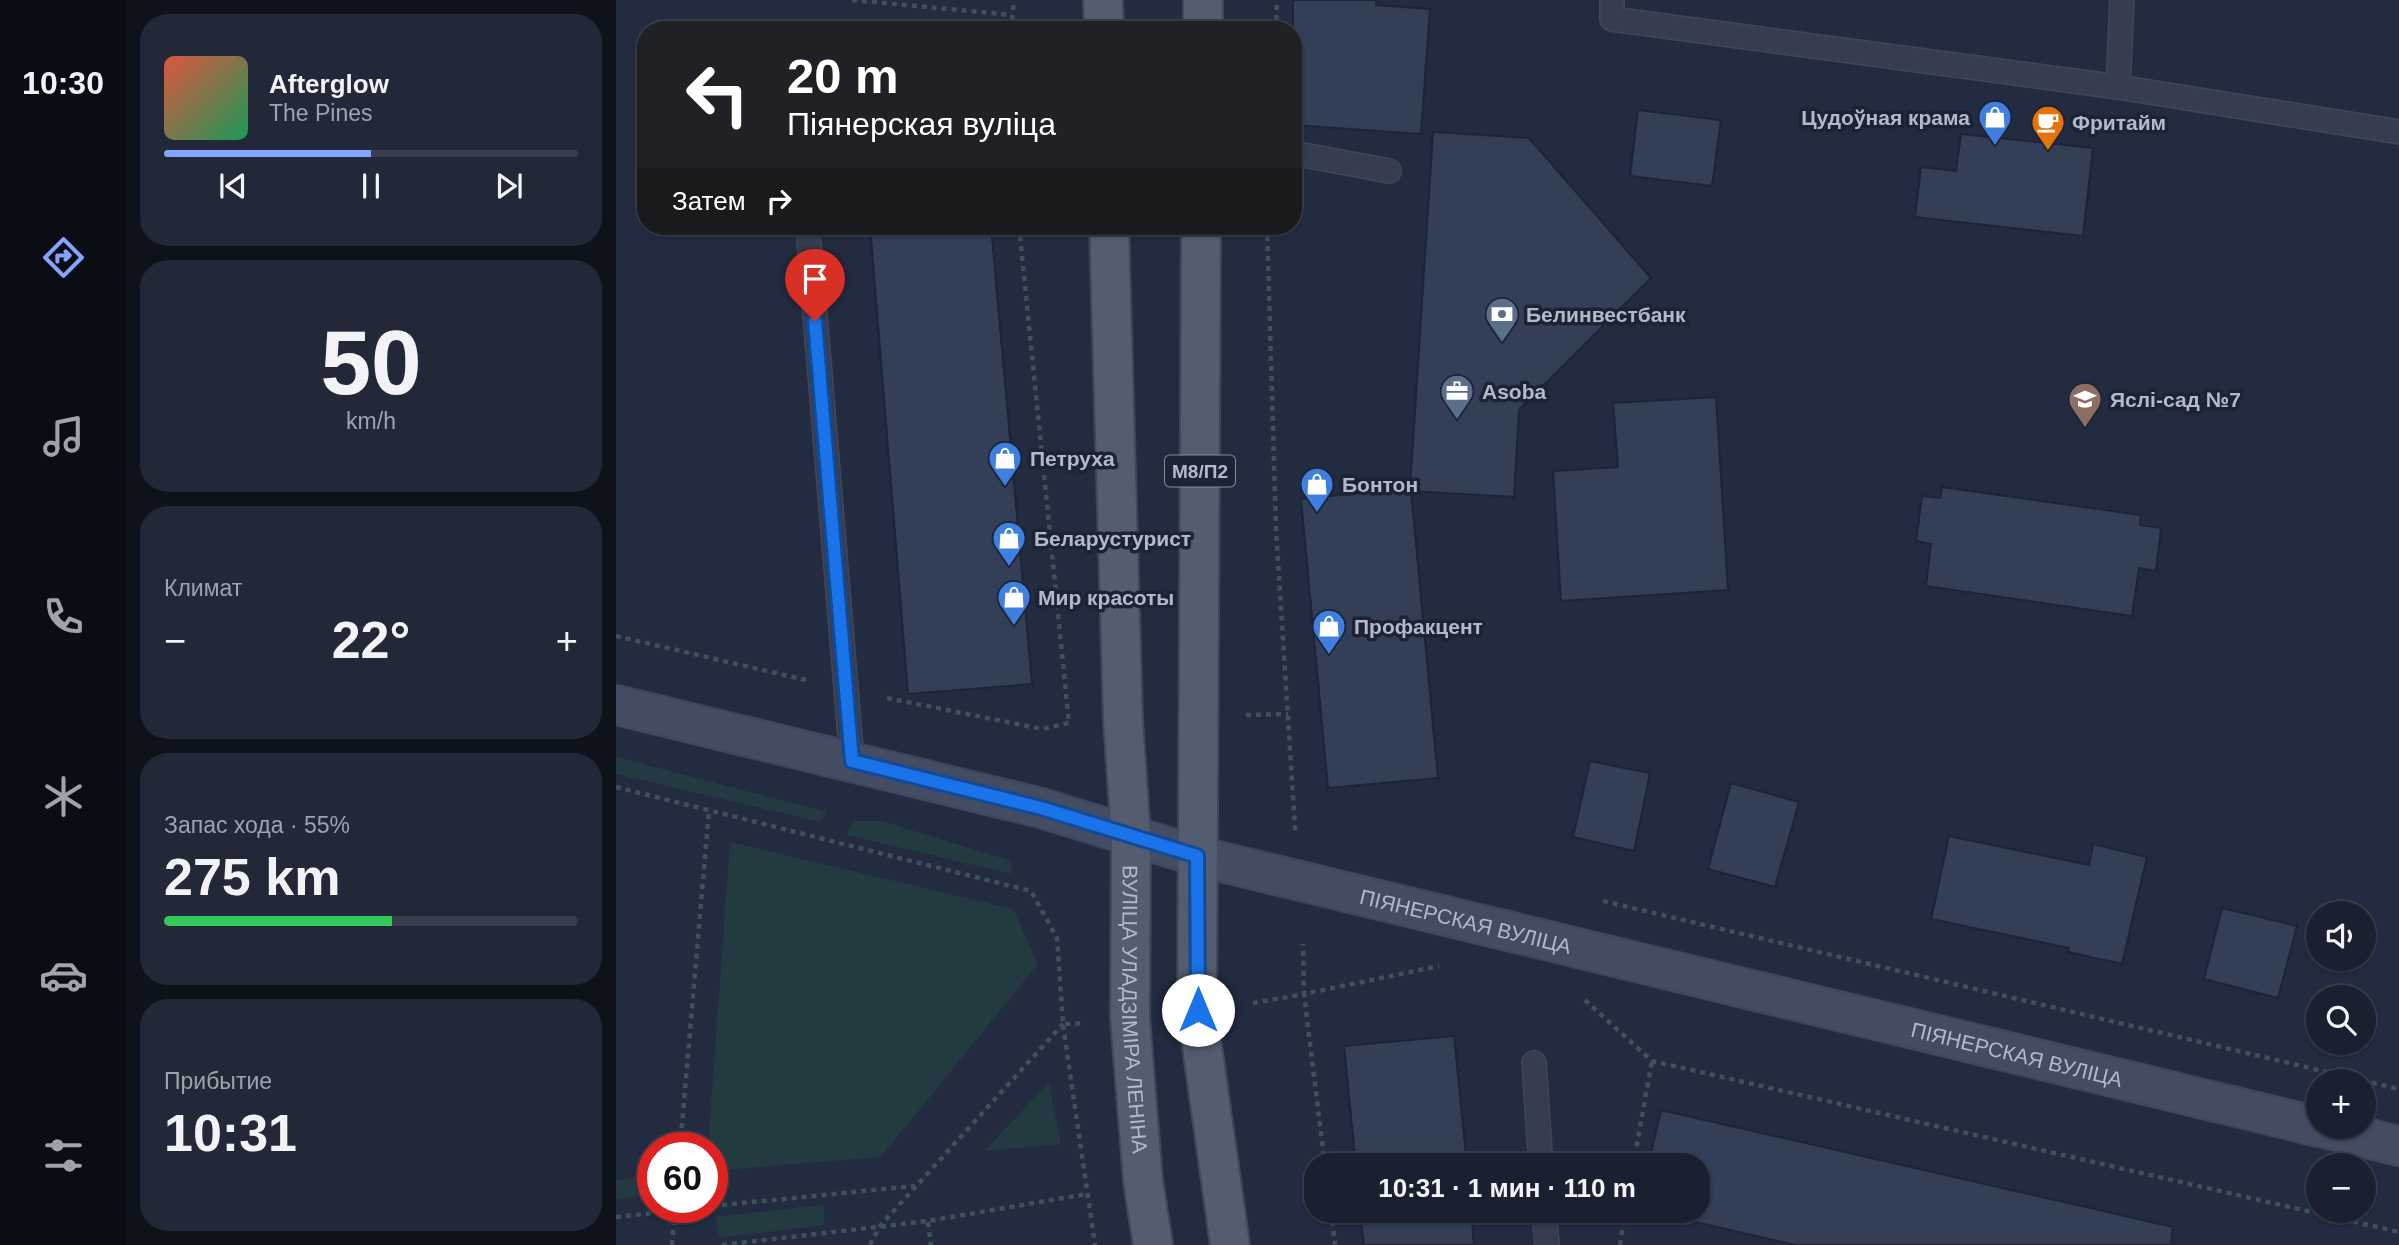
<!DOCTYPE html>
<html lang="ru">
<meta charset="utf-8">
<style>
body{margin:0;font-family:Arial,sans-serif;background:#232838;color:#f1f3f6;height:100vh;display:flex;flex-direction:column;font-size:26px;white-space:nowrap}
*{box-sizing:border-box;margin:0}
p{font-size:23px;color:#9fa3ab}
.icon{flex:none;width:38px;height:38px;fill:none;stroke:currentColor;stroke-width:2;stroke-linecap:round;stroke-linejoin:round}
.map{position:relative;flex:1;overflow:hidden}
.sheet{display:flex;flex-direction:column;gap:14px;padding:14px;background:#0e121a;width:490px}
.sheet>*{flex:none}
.banner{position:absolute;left:21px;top:21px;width:665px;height:214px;border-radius:28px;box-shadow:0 2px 5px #0004,0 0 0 2px #383e4c;background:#202124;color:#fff;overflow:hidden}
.buttons{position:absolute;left:1690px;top:901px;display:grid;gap:14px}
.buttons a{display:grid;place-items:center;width:70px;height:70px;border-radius:50%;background:#1a2030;box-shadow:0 2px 5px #0004,0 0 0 2px #383e4c;font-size:35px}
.speed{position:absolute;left:21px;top:1132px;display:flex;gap:14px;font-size:35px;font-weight:700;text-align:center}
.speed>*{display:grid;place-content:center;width:91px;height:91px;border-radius:50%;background:#1a2030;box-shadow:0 2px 5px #0004,0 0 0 2px #383e4c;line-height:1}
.speed .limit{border:10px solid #d22;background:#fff;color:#111}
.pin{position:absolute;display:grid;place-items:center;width:60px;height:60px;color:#fff;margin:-72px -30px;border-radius:50% 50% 50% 0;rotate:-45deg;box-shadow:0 0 7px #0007}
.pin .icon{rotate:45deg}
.me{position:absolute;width:77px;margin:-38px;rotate:0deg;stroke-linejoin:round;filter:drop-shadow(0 0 5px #0008)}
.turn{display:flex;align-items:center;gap:24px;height:147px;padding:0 35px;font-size:32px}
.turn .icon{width:91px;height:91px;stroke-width:2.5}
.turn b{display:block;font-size:49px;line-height:60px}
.then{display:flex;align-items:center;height:66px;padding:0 35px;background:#0003;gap:14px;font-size:26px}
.big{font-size:52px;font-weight:700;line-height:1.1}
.sheet .widget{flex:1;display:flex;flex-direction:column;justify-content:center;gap:10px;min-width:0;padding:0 24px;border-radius:28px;background:#232838}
.sheet .dial{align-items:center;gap:0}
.dial b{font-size:91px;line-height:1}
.song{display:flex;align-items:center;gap:21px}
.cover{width:84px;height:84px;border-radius:10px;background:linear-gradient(135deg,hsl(10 70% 55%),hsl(150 70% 35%))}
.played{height:7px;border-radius:4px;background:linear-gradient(90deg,#83a4ff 50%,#383e4c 50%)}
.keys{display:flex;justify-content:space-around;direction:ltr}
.heat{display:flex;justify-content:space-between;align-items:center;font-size:38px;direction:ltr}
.charge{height:10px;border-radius:5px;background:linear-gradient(90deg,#34c759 55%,#383e4c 0)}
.trip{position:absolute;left:688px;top:1153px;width:406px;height:70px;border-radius:28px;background:#1a2030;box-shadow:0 2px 5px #0004,0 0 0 2px #383e4c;font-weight:700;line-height:70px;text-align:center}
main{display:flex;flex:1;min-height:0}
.tabs{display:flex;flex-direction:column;width:126px;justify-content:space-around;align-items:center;background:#0a0d13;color:#9fa3ab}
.tabs .icon{width:49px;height:49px}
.tabs .selected{color:#83a4ff}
.tabs b{font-size:32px;color:#f1f3f6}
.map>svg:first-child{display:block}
.green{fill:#243a41}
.building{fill:#333e57;stroke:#1d2437;stroke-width:2}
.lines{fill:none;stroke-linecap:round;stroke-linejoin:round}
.lane-casing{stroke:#3f4659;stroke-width:26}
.secondary-casing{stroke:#3f4659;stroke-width:42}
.primary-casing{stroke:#3f4659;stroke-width:42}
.path{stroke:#3d5359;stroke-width:4.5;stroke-dasharray:5 5;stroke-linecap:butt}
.lane{stroke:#363d50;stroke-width:23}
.secondary{stroke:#434c63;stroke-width:38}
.primary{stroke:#545c70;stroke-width:38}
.route-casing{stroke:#114b97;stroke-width:18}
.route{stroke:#1a73e8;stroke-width:12}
.labels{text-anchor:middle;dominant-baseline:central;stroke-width:7;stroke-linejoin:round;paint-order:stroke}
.shield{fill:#1b2335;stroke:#858c9e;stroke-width:2}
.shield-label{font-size:19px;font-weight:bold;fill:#b2b9cb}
.poi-label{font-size:21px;font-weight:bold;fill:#b2b9cb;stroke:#1b2335;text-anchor:start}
.street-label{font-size:21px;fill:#b2b9cb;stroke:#1b2335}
</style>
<main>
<nav class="tabs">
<b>10:30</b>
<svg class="icon selected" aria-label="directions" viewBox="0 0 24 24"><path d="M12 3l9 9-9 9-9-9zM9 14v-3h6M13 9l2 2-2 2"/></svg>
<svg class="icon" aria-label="music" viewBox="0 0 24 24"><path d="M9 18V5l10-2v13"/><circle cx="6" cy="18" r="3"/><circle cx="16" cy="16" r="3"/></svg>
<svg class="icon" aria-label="phone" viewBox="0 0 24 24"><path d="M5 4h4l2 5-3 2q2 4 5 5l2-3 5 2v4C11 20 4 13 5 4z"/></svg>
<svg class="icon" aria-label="climate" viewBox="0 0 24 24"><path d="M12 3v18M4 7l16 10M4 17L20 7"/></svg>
<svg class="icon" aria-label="car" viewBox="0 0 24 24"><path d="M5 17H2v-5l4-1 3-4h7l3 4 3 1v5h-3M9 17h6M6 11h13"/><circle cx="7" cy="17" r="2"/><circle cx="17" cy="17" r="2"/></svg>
<svg class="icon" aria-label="filters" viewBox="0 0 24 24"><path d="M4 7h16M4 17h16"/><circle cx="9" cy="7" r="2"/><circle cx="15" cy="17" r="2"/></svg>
</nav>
<section class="sheet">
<div class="widget">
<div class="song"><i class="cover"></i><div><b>Afterglow</b><p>The Pines</p></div></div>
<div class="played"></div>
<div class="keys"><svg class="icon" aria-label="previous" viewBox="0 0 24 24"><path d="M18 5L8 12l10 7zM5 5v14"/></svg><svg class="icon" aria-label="pause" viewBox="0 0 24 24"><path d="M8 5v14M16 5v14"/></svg><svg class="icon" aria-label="next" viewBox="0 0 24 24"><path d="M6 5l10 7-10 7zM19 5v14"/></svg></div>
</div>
<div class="widget dial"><b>50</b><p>km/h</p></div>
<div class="widget"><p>Климат</p>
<div class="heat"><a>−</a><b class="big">22°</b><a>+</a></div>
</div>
<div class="widget"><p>Запас хода · 55%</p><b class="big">275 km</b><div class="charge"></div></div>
<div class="widget"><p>Прибытие</p><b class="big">10:31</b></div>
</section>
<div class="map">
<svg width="1783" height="1245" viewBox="0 0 1783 1245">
<rect width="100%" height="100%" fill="#222b40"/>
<g class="green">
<polygon points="0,757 211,812 204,822 0,774"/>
<polygon points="238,821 266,821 395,861 396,874 231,835"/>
<polygon points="114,842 397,909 422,964 265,1157 96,1171 96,1148 92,1148"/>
<polygon points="433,1083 445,1144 368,1151"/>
<polygon points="37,1176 36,1195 0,1199 0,1180"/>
<polygon points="207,1205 209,1225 103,1238 100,1217"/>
</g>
<g class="building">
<polygon points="677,0 760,0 760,5 814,9 805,134 677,125"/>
<polygon points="1022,110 1105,120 1096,186 1014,176"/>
<polygon points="817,132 913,138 1035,278 903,410 898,497 795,491 822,778 712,788 685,499 794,488"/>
<polygon points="1345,134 1477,148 1467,236 1299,217 1305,167 1340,171"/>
<polygon points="254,226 375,226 416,684 292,694"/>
<polygon points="1100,397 1112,590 945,601 937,471 1002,467 997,403"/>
<polygon points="1326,487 1525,515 1524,525 1545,528 1540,571 1523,568 1516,616 1310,586 1315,544 1300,541 1306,496 1324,498"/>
<polygon points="974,761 1034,773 1018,851 957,837"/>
<polygon points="1115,783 1183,802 1159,887 1092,869"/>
<polygon points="1333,836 1473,865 1477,844 1531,857 1506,964 1452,952 1453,948 1315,919"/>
<polygon points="1606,908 1681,926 1662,998 1588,979"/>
<polygon points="838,1036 851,1166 740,1166 728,1046"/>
<polygon points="1045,1110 1557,1227 1555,1245 1179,1245 1031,1211 1082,1211 1082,1166 1032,1166"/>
<polygon points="744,1211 855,1211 858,1245 748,1245"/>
</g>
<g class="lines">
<defs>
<g id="lane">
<polyline points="996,0 996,19 1502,87"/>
<polyline points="1506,0 1502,87 1783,132"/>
<polyline points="677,153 773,171"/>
<polyline points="193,242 236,761"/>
<polyline points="918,1063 925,1166"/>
<polyline points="928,1211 931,1245"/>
</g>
<g id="secondary">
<path id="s1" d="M0 705 425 808 581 856 1703 1127"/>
<polyline points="1705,1127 1783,1146"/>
</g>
<g id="primary">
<polyline points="487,0 488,30"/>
<polyline points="587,30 587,0"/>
<path id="s2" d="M493 226 507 720 515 837 514 1018 527 1181 537 1245"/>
<polyline points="585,226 581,1010 614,1245"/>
</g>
</defs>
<use href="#lane" class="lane-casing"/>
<use href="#secondary" class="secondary-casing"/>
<use href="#primary" class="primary-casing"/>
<g class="path">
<polyline points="236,0 396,15"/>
<polyline points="395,30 398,0"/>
<polyline points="660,30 661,0"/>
<polyline points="651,226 660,529 679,828 682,829"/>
<polyline points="0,636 190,680"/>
<polyline points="271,698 426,729 453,723 403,226"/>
<polyline points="630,715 672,714"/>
<polyline points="0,787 415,891 441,938 447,1024 467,1023"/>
<polyline points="987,901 1783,1089"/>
<polyline points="969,1000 1036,1061 1783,1232"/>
<polyline points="637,1003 688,994 687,944"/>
<polyline points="447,1025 479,1245"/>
<polyline points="64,1148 93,810"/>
<polyline points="709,1166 688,994 823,966"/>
<polyline points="1017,1166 1036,1061"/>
<polyline points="96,1206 299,1186"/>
<polyline points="715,1211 719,1245"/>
<polyline points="0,1217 84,1208"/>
<polyline points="312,1222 315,1245"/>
<polyline points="56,1245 59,1208"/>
<polyline points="106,1245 312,1221 471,1194"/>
<polyline points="254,1245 264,1226 447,1024"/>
<polyline points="1004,1245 1009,1211"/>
</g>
<use href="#lane" class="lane"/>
<use href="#secondary" class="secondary"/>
<use href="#primary" class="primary"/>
</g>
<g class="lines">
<defs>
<polyline id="route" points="199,321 236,761 425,808 581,856 582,1010"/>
</defs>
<use href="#route" class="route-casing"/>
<use href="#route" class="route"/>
</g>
<defs>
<symbol id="shop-pin" viewBox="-11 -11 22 30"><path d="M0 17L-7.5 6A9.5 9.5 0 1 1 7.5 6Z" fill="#3f7fe0" stroke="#1b2335"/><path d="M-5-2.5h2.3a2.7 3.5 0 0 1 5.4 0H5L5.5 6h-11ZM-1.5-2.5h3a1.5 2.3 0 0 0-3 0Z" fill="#fff"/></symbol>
<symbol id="cafe-pin" viewBox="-11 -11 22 30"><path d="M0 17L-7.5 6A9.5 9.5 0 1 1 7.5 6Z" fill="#e8710a" stroke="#1b2335"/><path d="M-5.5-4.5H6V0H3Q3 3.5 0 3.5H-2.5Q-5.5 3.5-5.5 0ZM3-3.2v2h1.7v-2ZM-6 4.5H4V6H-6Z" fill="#fff"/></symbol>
<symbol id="bank-pin" viewBox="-11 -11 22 30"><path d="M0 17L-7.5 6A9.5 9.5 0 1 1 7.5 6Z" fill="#5c6f8a" stroke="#1b2335"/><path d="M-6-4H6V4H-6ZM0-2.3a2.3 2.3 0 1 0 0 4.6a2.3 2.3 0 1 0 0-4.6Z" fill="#fff"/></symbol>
<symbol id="office-pin" viewBox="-11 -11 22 30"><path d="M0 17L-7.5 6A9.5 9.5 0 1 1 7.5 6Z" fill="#5c6f8a" stroke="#1b2335"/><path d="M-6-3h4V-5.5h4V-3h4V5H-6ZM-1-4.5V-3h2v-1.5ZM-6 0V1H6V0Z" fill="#fff"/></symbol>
<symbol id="school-pin" viewBox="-11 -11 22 30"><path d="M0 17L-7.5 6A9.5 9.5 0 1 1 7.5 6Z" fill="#8d6e63" stroke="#1b2335"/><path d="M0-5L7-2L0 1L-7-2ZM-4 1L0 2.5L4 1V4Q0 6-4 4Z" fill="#fff"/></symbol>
</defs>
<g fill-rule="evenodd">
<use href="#shop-pin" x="1360" y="98" width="38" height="52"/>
<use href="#cafe-pin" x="1413" y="103" width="38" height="52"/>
<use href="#bank-pin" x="867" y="295" width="38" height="52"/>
<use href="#office-pin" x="822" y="372" width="38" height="52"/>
<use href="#school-pin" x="1450" y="380" width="38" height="52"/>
<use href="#shop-pin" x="370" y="439" width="38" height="52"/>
<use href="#shop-pin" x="682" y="465" width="38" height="52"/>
<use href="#shop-pin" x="374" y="519" width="38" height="52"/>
<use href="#shop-pin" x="379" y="578" width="38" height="52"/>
<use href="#shop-pin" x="694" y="607" width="38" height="52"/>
</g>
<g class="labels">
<rect class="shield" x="549" y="455.5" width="70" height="31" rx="5"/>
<g class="shield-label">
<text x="584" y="471">М8/П2</text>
</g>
<g class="poi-label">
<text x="1354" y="117" text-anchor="end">Цудоўная крама</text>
<text x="1456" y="122">Фритайм</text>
<text x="910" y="314">Белинвестбанк</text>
<text x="866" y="391">Asoba</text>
<text x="1494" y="399">Яслі-сад №7</text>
<text x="414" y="458">Петруха</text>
<text x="726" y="484">Бонтон</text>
<text x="418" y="538">Беларустурист</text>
<text x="422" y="597">Мир красоты</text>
<text x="738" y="626">Профакцент</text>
</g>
<g class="street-label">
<text stroke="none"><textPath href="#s1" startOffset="877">ПІЯНЕРСКАЯ ВУЛІЦА</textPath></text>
<text stroke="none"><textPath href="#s2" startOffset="784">ВУЛІЦА УЛАДЗІМІРА ЛЕНІНА</textPath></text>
<text stroke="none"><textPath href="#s1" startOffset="1444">ПІЯНЕРСКАЯ ВУЛІЦА</textPath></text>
</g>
</g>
</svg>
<div class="buttons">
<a><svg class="icon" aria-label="sound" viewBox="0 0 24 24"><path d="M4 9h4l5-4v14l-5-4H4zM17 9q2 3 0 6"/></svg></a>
<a><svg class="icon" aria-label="search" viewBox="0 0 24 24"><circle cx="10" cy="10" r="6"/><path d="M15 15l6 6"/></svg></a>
<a>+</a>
<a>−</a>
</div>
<div class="speed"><div class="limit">60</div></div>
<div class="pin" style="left:199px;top:321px;background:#d93025"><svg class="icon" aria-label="arrive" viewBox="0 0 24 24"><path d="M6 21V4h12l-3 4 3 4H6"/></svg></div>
<svg class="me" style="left:582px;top:1010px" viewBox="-20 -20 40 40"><circle r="19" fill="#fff"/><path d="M0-13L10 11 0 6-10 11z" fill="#1a73e8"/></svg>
<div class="trip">10:31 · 1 мин · 110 m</div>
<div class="banner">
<div class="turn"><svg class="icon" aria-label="left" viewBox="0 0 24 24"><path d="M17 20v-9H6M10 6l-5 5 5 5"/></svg><div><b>20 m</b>Піянерская вуліца</div></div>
<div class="then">Затем<svg class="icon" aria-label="right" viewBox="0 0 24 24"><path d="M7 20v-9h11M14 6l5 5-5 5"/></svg></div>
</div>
</div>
</main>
